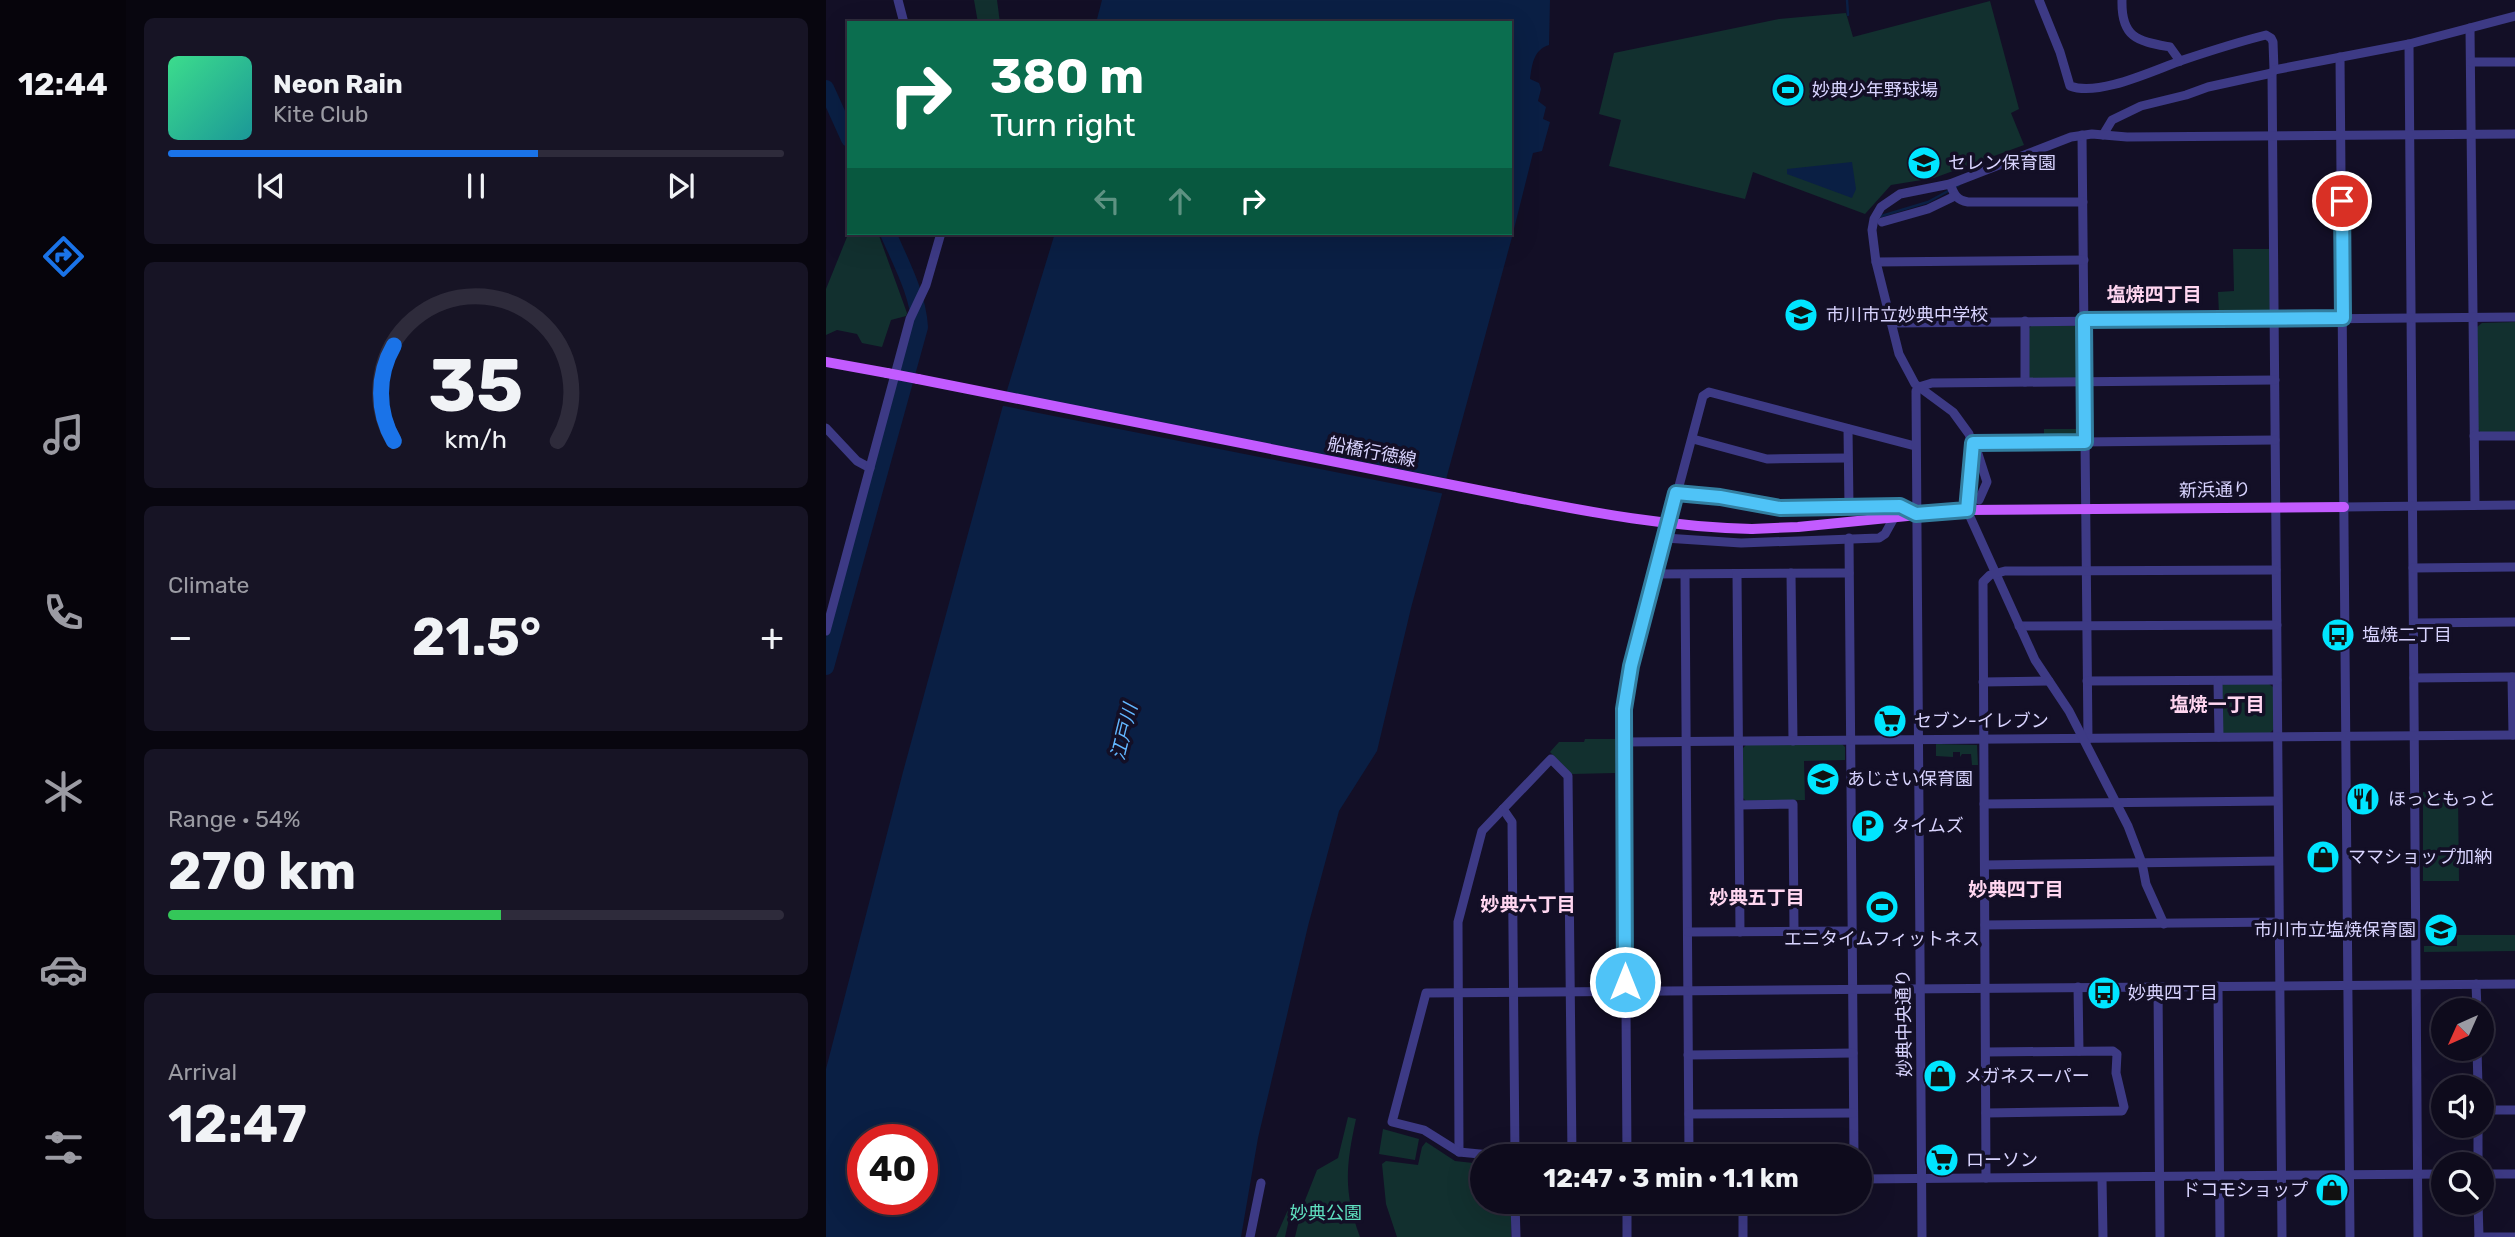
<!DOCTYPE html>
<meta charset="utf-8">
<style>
body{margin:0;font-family:Rubik,"Noto Sans JP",sans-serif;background:#171425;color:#f1f3f6;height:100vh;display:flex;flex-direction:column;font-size:26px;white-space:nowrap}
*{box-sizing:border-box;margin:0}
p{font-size:23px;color:#9b9ba3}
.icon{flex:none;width:38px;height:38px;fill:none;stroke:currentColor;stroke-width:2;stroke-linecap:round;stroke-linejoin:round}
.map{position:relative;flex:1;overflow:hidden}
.drawer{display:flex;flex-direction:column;gap:18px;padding:18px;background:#08060f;width:700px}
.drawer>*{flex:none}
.guide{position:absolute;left:21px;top:21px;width:665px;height:214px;border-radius:0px;box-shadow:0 7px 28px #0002,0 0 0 2px #2e2b3b;background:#0b6e4f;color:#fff;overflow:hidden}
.needle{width:46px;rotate:225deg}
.buttons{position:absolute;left:1605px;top:998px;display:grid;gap:14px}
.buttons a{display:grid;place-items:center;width:63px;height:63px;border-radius:50%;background:#0e0b1c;box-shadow:0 7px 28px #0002,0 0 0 2px #2e2b3b;font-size:35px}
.speed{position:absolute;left:21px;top:1124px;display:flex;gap:14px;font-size:35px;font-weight:700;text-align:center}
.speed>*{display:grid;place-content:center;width:91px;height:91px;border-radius:50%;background:#0e0b1c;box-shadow:0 7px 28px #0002,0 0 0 2px #2e2b3b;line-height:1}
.speed .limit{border:10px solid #d22;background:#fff;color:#111}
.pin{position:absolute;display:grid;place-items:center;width:60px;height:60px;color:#fff;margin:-30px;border:4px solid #fff;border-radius:50%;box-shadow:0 2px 7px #0007}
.me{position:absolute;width:77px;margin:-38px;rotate:0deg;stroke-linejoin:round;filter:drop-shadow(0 0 5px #0008)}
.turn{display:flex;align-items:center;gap:24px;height:147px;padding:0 28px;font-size:32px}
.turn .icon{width:91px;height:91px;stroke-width:2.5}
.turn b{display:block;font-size:49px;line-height:60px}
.lanes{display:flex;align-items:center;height:66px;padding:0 28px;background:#0003;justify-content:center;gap:35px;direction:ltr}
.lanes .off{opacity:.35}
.big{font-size:52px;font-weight:700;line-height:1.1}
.drawer .widget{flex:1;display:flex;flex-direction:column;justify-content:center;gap:10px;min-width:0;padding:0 24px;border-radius:10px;background:#171425}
.drawer .dial{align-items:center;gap:0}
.dial svg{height:182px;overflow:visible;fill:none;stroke:#2e2b3b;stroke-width:7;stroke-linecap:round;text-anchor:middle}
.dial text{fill:#f1f3f6;stroke:none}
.song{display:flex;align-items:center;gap:21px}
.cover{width:84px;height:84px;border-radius:10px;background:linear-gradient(135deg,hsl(150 70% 55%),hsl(180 70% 35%))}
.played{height:7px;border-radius:4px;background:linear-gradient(90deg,#1a73e8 60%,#2e2b3b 60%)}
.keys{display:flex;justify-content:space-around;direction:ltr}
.heat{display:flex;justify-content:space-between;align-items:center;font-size:38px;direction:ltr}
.charge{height:10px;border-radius:5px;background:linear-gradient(90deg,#34c759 54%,#2e2b3b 0)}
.trip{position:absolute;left:644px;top:1144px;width:402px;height:70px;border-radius:35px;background:#0e0b1c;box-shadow:0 7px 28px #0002,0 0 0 2px #2e2b3b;font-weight:700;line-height:70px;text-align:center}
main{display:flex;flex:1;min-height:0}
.tabs{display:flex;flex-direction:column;width:126px;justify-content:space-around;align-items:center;background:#06040b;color:#9b9ba3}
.tabs .icon{width:49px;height:49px}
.tabs .selected{color:#1a73e8}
.tabs b{font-size:32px;color:#f1f3f6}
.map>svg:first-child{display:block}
.green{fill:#12302f}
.water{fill:#0a1f44;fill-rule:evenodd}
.pier{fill:#130f26}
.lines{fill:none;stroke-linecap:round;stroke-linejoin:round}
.stream{stroke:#0a1f44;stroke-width:2.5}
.river{stroke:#0a1f44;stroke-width:16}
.minor{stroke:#3d3a85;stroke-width:9}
.major{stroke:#c25bff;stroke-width:10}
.major-bridge{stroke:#c25bff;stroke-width:10}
.route-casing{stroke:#337fa1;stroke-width:18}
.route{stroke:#4fc3f7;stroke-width:12}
.labels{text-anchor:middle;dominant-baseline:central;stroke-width:7;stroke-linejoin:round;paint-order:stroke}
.poi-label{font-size:18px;fill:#d9d4ff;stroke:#130f26;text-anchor:start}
.street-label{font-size:18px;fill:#d9d4ff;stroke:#130f26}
.park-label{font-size:18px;fill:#5fe0c0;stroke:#130f26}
.neighbourhood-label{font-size:19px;font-weight:bold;fill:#ffd6f0;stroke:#130f26}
.water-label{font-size:19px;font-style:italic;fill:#62b6ff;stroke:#130f26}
</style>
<main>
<nav class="tabs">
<b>12:44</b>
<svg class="icon selected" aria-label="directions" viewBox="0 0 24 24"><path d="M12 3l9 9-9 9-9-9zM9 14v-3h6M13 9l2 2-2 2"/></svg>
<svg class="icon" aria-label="music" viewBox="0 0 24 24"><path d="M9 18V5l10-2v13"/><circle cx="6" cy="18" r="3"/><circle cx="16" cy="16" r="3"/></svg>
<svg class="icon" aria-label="phone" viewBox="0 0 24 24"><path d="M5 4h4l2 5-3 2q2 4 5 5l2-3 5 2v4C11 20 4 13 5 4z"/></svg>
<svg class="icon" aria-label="climate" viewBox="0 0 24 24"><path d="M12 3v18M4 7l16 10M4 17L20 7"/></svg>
<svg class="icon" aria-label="car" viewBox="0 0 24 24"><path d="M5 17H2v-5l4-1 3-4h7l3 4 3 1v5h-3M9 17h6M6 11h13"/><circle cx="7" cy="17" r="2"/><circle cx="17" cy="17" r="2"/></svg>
<svg class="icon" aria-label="filters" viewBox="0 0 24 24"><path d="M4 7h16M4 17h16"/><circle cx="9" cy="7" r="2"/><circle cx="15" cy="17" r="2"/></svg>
</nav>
<section class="drawer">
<div class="widget">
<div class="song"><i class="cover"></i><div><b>Neon Rain</b><p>Kite Club</p></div></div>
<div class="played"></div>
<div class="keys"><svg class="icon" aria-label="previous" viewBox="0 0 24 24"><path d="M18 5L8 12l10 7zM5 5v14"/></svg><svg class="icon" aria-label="pause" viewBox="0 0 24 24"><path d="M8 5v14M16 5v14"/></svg><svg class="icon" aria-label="next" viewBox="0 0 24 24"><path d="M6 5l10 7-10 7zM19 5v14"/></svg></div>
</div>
<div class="widget dial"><svg viewBox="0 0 100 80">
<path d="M14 69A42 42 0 1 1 86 69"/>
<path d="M14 69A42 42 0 0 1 14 27" stroke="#1a73e8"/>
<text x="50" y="56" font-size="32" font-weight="700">35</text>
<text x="50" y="72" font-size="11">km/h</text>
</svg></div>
<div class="widget"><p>Climate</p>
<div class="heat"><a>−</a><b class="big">21.5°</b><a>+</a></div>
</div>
<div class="widget"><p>Range · 54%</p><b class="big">270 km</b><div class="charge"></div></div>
<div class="widget"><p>Arrival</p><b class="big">12:47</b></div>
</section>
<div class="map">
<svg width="1689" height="1237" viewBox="0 0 1689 1237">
<rect width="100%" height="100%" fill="#130f26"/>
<g class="green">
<polygon points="148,0 171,0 174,23 152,23"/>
<polygon points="1164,1 1193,109 1185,113 1198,145 1108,178 1065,185 1039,214 927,172 919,199 783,166 795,120 773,114 788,53 953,19 1020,13 1027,37"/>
<polygon points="23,232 52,233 81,313 80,316 65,320 56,347 36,343 31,334 11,330 0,335 0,289"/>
<polygon points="1407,249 1444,249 1445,310 1442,313 1393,314 1392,292 1408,291"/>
<polygon points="1689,322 1689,432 1654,432 1652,429 1651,327 1656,323"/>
<polygon points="1205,326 1251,326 1255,330 1255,375 1253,379 1205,379 1201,376 1202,330"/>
<polygon points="1218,429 1256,429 1256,437 1253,440 1218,439"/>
<polygon points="1397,684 1443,684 1447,687 1448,729 1444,733 1397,734 1394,687"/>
<polygon points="759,739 789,739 789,773 746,774 724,752 733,742 758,742"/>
<polygon points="1016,744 1019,747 1019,760 978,761 979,800 920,801 917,798 917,748 920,745"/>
<polygon points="1110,744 1151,745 1152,765 1146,765 1145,754 1136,754 1134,757 1134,752 1127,752 1127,757 1110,756"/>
<polygon points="1597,792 1627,792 1632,796 1633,881 1597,881"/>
<polygon points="1631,935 1689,935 1689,951 1598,952 1598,946 1631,946"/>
<path d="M522 1117 530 1119C520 1165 517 1191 534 1237H469L476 1208 491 1170 512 1158Z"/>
<polygon points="557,1129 593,1139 589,1160 553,1154"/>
<polygon points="600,1142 629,1161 656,1164 656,1202 685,1202 685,1237 571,1237 560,1204 556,1164 560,1161 592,1165 596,1147"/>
<polygon points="467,1202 459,1237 450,1237 464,1205"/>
</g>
<g class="water">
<path d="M276 0H724L723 45C707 50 706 65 704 79L713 83 715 89 712 101 720 107 717 119 724 122 716 151 707 153 686 237 585 608 551 751 513 811 482 926 432 1138 415 1237H0V1069L77 772 182 387 229 233H684V23H270ZM37 1139H96V1199H37Z"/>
<polygon points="1026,162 1030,189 1026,198 961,174 961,169"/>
</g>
<polygon class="pier" points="177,392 623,479 619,494 173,405"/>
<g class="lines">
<g class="stream">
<polyline points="1021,0 1022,15"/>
<polyline points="1052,217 1102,202 1133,185"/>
</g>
<g class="river">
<polyline points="0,88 23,139"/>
<path d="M0 667 94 327C92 294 75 263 62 233"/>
</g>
<g class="minor">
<polyline points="72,0 78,23"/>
<path d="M1213 0 1234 52 1244 86C1273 97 1328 70 1357 60 1384 51 1412 42 1440 35L1445 38 1447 42 1448 70"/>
<path d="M1296 0C1295 39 1313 41 1344 47L1354 61"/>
<polyline points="1644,28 1649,505"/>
<polyline points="1583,44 1592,1237"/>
<polyline points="1514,57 1524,1237"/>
<polyline points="1645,62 1689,62"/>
<polyline points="1446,73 1456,1237"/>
<polyline points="1256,135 1262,739"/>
<polyline points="1277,135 1286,120 1315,106 1360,95 1382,87 1446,73 1448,70 1583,44 1689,16"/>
<path d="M1124 184C1128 194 1130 200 1142 202H1257"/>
<polyline points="1056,222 1102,209 1129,196"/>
<polyline points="1050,262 1258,260"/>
<polyline points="1066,323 1689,317"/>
<polyline points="1199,382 1199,321"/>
<polyline points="0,428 31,461 44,468"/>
<polyline points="1022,429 1023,507"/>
<polyline points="1648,436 1689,436"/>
<polyline points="867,439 941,459 1021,458"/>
<polyline points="1147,443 1449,440"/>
<polyline points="1148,450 1152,454 1161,482 1153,500"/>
<polyline points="850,493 894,497 954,508 1074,506 1090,514"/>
<polyline points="1518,507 1689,505"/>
<polyline points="839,538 915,543 1053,538 1059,534 1069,516"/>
<polyline points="1023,538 1028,1157"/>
<polyline points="1587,568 1689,567"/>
<polyline points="965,573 967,741"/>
<polyline points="829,574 1023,573"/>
<polyline points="911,574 914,932"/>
<polyline points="859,575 863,1157"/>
<polyline points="1588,623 1689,622"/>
<polyline points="1193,626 1451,625"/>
<polyline points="0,631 84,319 100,285 115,233"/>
<polyline points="1686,677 1687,735"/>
<polyline points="1588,678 1689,677"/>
<polyline points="1261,681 1451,680"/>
<polyline points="1392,681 1393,737"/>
<polyline points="1157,682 1223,681"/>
<polyline points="797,742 1689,735"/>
<polyline points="1158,804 1451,801"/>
<polyline points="914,805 967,804 968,931"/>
<polyline points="677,809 686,822 689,1157"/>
<polyline points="1159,865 1452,861"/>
<polyline points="1338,924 1320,884 1316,863 1302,826 1243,711 1209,660 1141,510 1148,450 1143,434 1127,412 1089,384 1073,354 1050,262 1046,230 1048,219 1055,207 1074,194 1124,184 1245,137 1266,134 1301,137 1689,134"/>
<polyline points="1159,925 1453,922"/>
<polyline points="862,932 1026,931"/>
<polyline points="1650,984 1651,1010"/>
<polyline points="1392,986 1394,1237"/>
<polyline points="1252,987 1253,1051"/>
<polyline points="1332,987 1334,1237"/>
<polyline points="1651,1048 1652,1087"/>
<polyline points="1160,1052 1287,1051 1291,1054 1290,1073 1298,1107 1296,1111 1160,1113"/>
<polyline points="862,1055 1027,1053"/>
<polyline points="1656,1110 1689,1110"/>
<polyline points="863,1114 1027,1113"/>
<polyline points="1652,1125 1652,1164"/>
<polyline points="633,1152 632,922 656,831 725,759 742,776 746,1157"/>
<polyline points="685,1157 633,1152 598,1130 566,1122 600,993 1689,984"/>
<polyline points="801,1157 798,709 805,666 877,396 883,392 1089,446"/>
<polyline points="1656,1174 1689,1174"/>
<polyline points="1160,1178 1157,582 1164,575 1179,571 1450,570"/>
<polyline points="1276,1178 1277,1237"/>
<polyline points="1034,1179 1617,1174"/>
<polyline points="689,1202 690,1237"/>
<polyline points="801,1202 801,1237"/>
<polyline points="917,1202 917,1237"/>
<polyline points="1652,1202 1653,1237"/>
<polyline points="424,1237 435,1183"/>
<polyline points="1096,1237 1090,391 1096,386 1106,383 1449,380"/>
<polyline points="1653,1237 1689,1237"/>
</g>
<g class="major">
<polyline points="0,362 61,373"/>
<polyline points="92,379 687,497"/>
<polyline points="926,529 972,527 1141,510 1518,507"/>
</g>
<g class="major-bridge">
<polyline points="61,373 92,379"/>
<path d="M687 497C767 513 844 527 926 529"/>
</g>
</g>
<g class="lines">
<defs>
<polyline id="route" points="799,982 798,709 805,666 850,493 894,497 954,508 1074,506 1090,514 1141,510 1147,443 1259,442 1258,320 1517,318 1516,201"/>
</defs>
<use href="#route" class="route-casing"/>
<use href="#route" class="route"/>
</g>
<defs>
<symbol id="stadium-disc" viewBox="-11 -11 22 22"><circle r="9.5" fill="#00e5ff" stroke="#130f26"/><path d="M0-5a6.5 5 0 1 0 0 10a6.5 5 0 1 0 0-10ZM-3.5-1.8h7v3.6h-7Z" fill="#111"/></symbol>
<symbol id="school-disc" viewBox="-11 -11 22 22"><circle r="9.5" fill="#00e5ff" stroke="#130f26"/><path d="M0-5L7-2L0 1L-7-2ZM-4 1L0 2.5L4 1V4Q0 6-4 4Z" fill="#111"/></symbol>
<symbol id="bus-disc" viewBox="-11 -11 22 22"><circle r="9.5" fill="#00e5ff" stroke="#130f26"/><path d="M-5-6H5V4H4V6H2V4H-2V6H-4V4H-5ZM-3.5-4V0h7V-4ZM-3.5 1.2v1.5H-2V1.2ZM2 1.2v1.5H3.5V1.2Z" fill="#111"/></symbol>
<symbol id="supermarket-disc" viewBox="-11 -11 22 22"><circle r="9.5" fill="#00e5ff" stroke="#130f26"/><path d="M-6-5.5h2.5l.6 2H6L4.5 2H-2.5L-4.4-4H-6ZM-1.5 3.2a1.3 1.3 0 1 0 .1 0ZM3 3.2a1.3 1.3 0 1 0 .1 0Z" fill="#111"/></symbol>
<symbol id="restaurant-disc" viewBox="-11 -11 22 22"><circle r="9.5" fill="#00e5ff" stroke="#130f26"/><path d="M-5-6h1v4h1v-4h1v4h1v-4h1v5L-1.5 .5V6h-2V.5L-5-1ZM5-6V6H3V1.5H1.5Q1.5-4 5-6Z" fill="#111"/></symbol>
<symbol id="parking-disc" viewBox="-11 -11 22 22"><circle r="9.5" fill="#00e5ff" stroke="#130f26"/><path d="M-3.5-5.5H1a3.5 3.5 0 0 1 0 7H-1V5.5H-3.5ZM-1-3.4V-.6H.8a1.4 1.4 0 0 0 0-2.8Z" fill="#111"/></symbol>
<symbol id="shop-disc" viewBox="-11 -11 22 22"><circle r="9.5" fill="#00e5ff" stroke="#130f26"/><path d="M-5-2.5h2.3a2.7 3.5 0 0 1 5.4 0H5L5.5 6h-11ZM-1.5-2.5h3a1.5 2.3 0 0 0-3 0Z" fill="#111"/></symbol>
</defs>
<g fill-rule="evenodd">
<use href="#stadium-disc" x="943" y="71" width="38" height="38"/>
<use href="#school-disc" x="1079" y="144" width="38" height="38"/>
<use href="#school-disc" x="956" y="296" width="38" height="38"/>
<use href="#bus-disc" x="1493" y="616" width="38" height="38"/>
<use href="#supermarket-disc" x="1045" y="702" width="38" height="38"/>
<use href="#school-disc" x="978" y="760" width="38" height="38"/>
<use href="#restaurant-disc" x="1518" y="780" width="38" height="38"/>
<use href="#parking-disc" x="1023" y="807" width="38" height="38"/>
<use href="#shop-disc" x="1478" y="838" width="38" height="38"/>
<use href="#stadium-disc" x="1037" y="888" width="38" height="38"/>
<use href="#school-disc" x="1596" y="911" width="38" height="38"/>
<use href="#bus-disc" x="1259" y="974" width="38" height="38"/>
<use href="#shop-disc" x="1095" y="1057" width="38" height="38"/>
<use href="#supermarket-disc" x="1097" y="1141" width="38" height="38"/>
<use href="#shop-disc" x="1487" y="1171" width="38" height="38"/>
</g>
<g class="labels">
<g class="poi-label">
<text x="986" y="90">妙典少年野球場</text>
<text x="1122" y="163">セレン保育園</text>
<text x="1000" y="315">市川市立妙典中学校</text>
<text x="1536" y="635">塩焼二丁目</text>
<text x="1088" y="721">セブン-イレブン</text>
<text x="1021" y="779">あじさい保育園</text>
<text x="1562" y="799">ほっともっと</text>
<text x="1066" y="826">タイムズ</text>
<text x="1522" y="857">ママショップ加納</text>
<text x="1590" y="930" text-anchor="end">市川市立塩焼保育園</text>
<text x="1056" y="939" text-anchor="middle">エニタイムフィットネス</text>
<text x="1302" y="993">妙典四丁目</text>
<text x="1138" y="1076">メガネスーパー</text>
<text x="1140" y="1160">ローソン</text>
<text x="1482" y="1190" text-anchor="end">ドコモショップ</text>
</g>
<g class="street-label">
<text transform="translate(546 452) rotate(11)">船橋行徳線</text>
<text transform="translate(1389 490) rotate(-1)">新浜通り</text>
<text transform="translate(1078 1023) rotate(-91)">妙典中央通り</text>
</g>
<g class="park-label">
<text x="500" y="1213">妙典公園</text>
</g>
<g class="neighbourhood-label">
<text x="1328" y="294">塩焼四丁目</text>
<text x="1391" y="704">塩焼一丁目</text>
<text x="1190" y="889">妙典四丁目</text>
<text x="931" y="897">妙典五丁目</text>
<text x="702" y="904">妙典六丁目</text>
</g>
<g class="water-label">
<text transform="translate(298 732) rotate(-76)">江戸川</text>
</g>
</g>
</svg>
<div class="buttons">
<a><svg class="needle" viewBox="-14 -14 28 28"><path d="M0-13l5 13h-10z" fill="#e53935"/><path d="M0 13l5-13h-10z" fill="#9b9ba3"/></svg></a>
<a><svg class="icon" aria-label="sound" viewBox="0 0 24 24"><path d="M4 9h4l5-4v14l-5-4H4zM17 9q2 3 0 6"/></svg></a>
<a><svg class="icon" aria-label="search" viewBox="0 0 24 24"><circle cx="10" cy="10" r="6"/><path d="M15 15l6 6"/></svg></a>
</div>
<div class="speed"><div class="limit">40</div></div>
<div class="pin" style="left:1516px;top:201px;background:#d93025"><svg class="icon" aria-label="arrive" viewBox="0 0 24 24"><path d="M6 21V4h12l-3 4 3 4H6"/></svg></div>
<svg class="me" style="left:799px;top:982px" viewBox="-20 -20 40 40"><circle r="17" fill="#4fc3f7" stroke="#fff" stroke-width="3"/><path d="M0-11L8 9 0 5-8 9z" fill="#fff"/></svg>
<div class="trip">12:47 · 3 min · 1.1 km</div>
<div class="guide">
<div class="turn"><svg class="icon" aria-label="right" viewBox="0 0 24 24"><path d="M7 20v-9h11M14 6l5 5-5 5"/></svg><div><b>380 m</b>Turn right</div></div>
<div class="lanes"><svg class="icon off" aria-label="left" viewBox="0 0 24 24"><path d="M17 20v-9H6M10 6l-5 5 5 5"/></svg><svg class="icon off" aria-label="ahead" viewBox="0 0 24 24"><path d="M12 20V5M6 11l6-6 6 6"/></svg><svg class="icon" aria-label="right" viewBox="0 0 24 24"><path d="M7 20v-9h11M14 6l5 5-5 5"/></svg></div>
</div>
</div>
</main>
